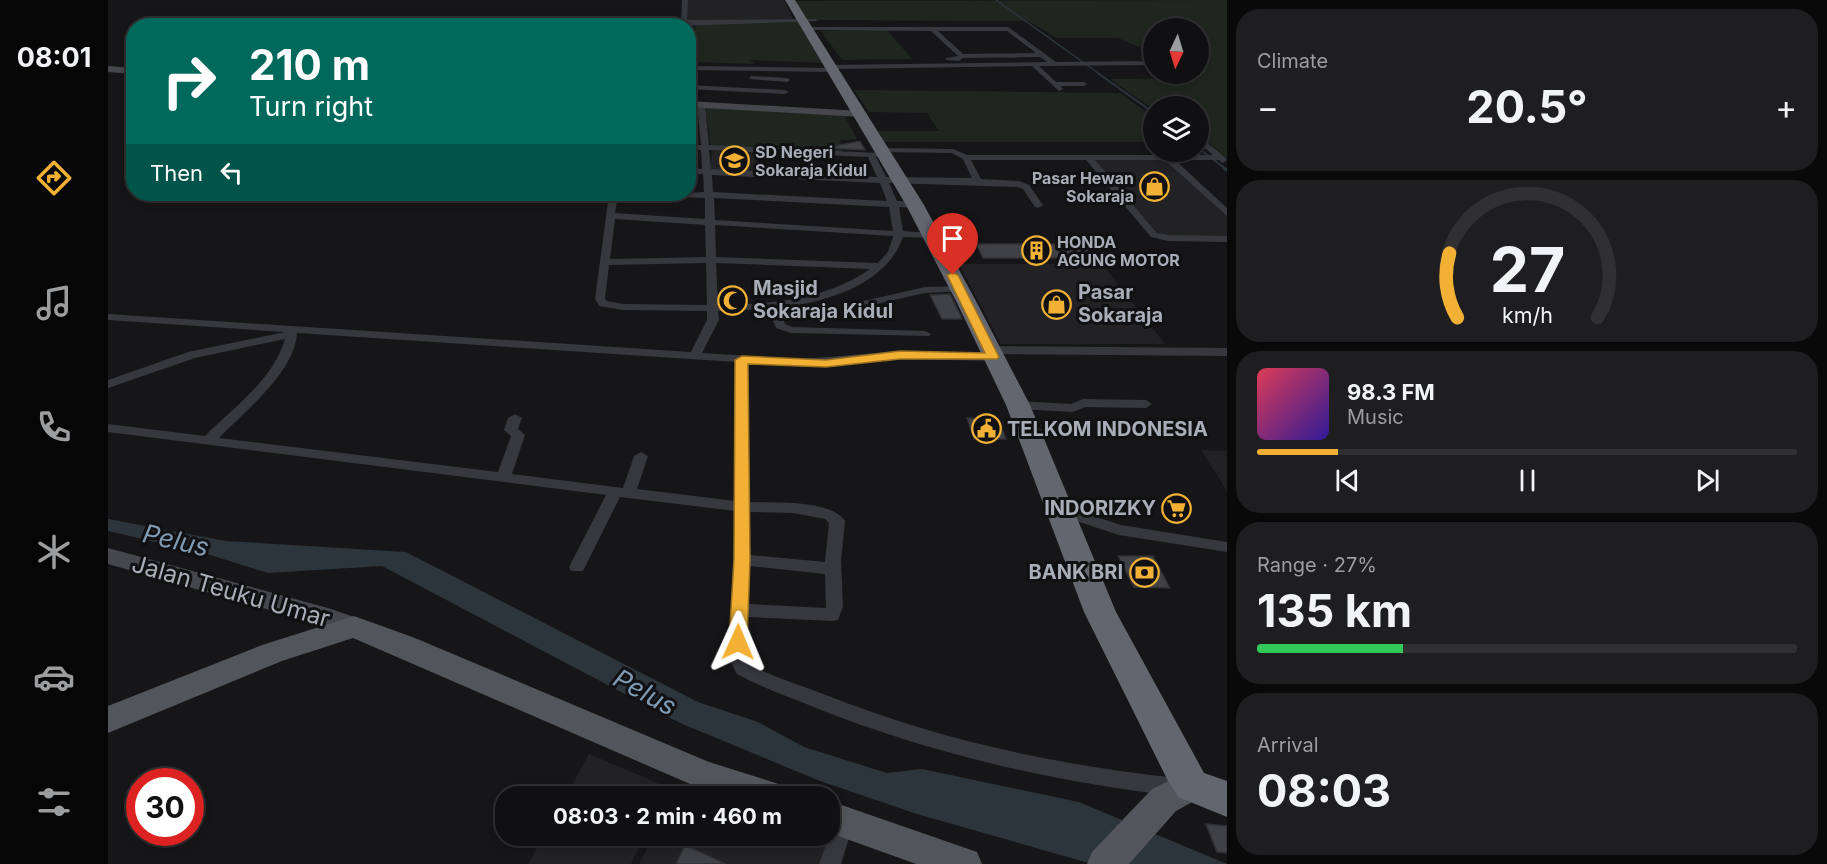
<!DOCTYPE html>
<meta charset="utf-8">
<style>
body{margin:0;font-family:Inter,sans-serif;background:#1e1e20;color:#f1f3f6;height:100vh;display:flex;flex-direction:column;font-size:22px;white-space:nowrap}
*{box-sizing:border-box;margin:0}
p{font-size:20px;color:#9c9d9f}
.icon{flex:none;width:33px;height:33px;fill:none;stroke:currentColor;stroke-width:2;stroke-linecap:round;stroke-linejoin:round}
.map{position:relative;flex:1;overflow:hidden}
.side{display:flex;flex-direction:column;gap:9px;padding:9px;background:#09090a;width:600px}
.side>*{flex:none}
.guide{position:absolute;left:18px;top:18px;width:570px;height:183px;border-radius:24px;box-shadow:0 3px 9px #0003,0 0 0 2px #303032;background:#00695c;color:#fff;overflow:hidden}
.needle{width:39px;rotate:184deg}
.tools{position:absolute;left:1035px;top:18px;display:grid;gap:12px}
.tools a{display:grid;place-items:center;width:66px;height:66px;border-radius:50%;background:#101012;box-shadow:0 3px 9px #0003,0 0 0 2px #303032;font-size:30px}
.speed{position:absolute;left:18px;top:768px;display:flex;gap:12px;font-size:30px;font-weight:700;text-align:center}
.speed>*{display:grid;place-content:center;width:78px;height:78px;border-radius:50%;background:#101012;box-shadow:0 3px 9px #0003,0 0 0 2px #303032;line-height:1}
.speed .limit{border:9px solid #d22;background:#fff;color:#111}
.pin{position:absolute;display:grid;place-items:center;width:51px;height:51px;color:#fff;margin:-62px -26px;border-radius:50% 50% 50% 0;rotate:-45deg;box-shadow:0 0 6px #0007}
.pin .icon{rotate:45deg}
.me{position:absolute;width:66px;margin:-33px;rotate:1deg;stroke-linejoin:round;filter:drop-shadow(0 0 4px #0008)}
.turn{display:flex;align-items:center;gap:21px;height:126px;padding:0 24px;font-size:27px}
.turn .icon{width:78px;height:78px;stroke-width:2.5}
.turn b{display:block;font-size:42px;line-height:51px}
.then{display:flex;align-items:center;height:57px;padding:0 24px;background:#0003;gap:12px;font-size:22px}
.big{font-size:45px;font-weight:700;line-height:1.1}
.side .tile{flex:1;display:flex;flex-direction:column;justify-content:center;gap:9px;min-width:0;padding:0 21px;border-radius:24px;background:#1e1e20}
.side .dial{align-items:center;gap:0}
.dial svg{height:156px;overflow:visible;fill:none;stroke:#303032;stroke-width:7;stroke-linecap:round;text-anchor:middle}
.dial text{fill:#f1f3f6;stroke:none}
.song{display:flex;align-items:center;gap:18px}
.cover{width:72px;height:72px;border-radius:9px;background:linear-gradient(135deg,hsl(350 70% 55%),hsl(250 70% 35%))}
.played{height:6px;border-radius:3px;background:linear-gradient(90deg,#f2b134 15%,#303032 15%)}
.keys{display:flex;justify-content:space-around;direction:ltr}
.heat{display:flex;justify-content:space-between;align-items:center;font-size:33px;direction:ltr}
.charge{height:9px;border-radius:4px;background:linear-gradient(90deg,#34c759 27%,#303032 0)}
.trip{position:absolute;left:387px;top:786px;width:345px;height:60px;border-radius:24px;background:#101012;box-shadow:0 3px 9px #0003,0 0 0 2px #303032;font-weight:700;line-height:60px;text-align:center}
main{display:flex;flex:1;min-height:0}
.tabs{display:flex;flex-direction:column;width:108px;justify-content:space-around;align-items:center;background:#060607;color:#9c9d9f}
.tabs .icon{width:42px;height:42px}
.tabs .active{color:#f2b134}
.tabs b{font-size:27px;color:#f1f3f6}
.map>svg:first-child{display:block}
.built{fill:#222225}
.green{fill:#1e261f}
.water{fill:#2c353c}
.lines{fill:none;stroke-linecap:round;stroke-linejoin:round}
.stream-far2{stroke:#2c353c;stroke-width:1.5}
.stream-far1{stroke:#2c353c;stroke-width:2}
.stream{stroke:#2c353c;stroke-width:3}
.building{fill:#404145;stroke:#303034;stroke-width:1.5}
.street{fill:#37383d;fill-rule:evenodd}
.secondary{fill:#45474d;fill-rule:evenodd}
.primary{fill:#53555c;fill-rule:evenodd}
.highway{fill:#63666e;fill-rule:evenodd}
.route{fill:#f2b134;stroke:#9d7322;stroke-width:1.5}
.labels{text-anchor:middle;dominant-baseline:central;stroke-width:6;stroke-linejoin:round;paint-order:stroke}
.far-poi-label{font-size:16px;font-weight:bold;fill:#a8adb8;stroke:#111113;text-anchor:start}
.poi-label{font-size:20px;font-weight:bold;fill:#a8adb8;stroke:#111113;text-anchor:start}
.near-street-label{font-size:24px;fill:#a8adb8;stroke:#111113}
.near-water-label{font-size:26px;font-style:italic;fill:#7f9bb3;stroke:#111113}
</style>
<main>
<nav class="tabs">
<b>08:01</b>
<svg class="icon active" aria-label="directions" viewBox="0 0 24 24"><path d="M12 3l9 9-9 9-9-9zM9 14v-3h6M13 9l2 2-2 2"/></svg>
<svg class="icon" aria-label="music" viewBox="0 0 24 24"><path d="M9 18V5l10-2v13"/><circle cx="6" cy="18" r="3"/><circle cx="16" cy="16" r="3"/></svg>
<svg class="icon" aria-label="phone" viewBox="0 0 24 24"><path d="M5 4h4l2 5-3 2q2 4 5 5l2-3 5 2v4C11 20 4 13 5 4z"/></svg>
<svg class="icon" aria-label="climate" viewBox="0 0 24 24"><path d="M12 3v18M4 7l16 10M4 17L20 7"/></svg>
<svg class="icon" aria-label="car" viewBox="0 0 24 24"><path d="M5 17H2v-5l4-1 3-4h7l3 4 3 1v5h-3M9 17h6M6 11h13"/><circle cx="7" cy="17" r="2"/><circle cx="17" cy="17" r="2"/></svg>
<svg class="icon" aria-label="filters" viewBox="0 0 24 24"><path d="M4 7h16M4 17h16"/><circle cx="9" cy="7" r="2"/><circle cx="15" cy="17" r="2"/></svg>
</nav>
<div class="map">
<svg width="1119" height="864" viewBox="0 0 1119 864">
<rect width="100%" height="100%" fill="#161618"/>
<g class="built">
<polygon points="579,0 676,0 686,22 578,21"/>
<polygon points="604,150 649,151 650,173 602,171"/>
<polygon points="980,157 1056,157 1119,216 1119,237 1052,235"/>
<polygon points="851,264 994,264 1057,344 893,344"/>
<polygon points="1093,450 1119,451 1119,491"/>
<polygon points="481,754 559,787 555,796 458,796"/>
<polygon points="436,836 536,836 523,864 420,864"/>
<polygon points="546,836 694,836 722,846 716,864 531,864"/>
</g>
<g class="green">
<polygon points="1119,0 1119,158 1091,135 1090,106 1046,106 1045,109 1002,79 1081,78 1074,74 1090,74 1090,28 1046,28 1045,48 1028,46 1010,38 949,38 920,21 700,20 687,1"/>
<polygon points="587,22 690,22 717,63 642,60 646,64 589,62"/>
<polygon points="779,30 804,59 734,60 713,31"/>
<polygon points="746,90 1012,93 1045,117 1045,142 776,142 770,131 831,131 819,113 761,112"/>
<polygon points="597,107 736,115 749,139 732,140 735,154 603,147"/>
</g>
<polygon class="water" points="0,519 118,541 298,552 590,702 650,722 696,747 779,773 814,769 971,802 1119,864 984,864 809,814 712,781 572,723 274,566 160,573 99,554 0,531"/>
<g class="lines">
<polyline class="stream-far2" points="888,0 993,75"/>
<g class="stream-far1">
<polyline points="991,74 1046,113"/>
<polyline points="1090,148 1118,169"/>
</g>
<polyline class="stream" points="1116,168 1119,170"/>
</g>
<g class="building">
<polygon points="752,141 757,150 717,148"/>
<polygon points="868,244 979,244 989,258 875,258"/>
<polygon points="842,294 847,304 854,319 834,319 822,295"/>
<polygon points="859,418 890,419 898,439 866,439"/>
<polygon points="1010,556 1045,556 1062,588 1026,587"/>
<polygon points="1098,824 1119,826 1119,853 1109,852"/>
<polygon points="577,845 618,864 568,864"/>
</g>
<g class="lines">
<g class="street">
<polygon points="574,0 580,0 579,20 707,19 710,21 573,26"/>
<path d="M701 27H900L948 62 1045 61 1046 65 931 66 948 82H976L979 84 976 86H952L955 89 951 91 924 66 728 69 725 72 580 70V66L721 68 724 65 939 62 932 57 855 58 851 61 838 60V58L850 56 823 31 699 30ZM830 31H899L928 53 855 54Z"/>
<polygon points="643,76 679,78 682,80 679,82 641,79"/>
<polygon points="580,85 677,90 681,92 677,94 580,89"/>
<path d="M593 103 597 105 601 145 770 153 774 155 768 157 778 177 864 178 855 159 844 153 771 152 770 150 774 148 845 149 859 155H1105L1090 142 1092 137 1118 158 1119 160 1115 163 1111 160H1067L1119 208V216L1057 160H987L1049 233 1060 235 1119 236V242L1060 241 1043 237 978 160H863L873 179 911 181 921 185 935 205 930 208 927 207 915 189 909 187 781 183 789 201 807 202 812 205 807 208 791 207 795 231 825 233 830 236 828 238 795 237C778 286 717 302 670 308L677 324 684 327 817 331 823 334 821 336 683 333 668 328 660 309 610 311 611 320 594 353 695 359 791 351 881 353 876 350 882 346 1119 348V356L886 354 891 357 885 361 791 359 695 367 640 363 641 502C666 503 722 499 737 521L733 561 735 606 730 620 724 621 640 617 639 659 641 664C665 677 692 685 718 695 831 740 948 765 1069 778L1076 781 1079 787 1076 793 1069 796C945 782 824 754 708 708 682 697 654 688 629 674L621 659 627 511 512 497 475 571H463L461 567 498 495 0 432V424L97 436C126 407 165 380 177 339L87 358 0 388V380L80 352 177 332 0 320V314L583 352 599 320V311L515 310 491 306 487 299 501 194H510L507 213 597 219V198L567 197 562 194 596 192 595 174H580V168L594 169 593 150 580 149V145H593L589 105ZM601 150 760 157 769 177 603 169ZM604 175 772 183 779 201 605 192ZM606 198 781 207 785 231 607 220ZM507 219 597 225 598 257 502 259ZM607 225 785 236V237L780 252 770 263 608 257ZM598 263 599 305 515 304 499 301 497 299 501 265ZM608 263 762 269C718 300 662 304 610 305ZM189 333 628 362 627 501 529 489 540 456 533 452 526 456 515 488 404 474 417 435 410 429 414 418 407 414 400 418 396 430 403 436 390 472 111 438C137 411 187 372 189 333ZM642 512 685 513 717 519 721 523 717 562 642 555ZM642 566 717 574 718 608 641 604Z"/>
<polygon points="852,286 857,289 856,291 817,293 755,307 749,304 751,302 817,287"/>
<polygon points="975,399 1038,400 1044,404 1038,408 977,407 965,412 910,409 904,405 910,401 963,404"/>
<polygon points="952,505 1013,525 1119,542 1119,552 1011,535 947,514 945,510 947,506"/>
<polygon points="736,812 743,815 746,822 733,864 711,864 729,815"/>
</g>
<g class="secondary">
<polygon points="0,66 26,68 26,74 0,72"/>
<polygon points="580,101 753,111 758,114 753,117 580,107"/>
<polygon points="0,548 220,608 255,620 258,627 255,634 246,636 214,625 0,564"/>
</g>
<g class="primary">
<polygon points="246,616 307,638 601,762 674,785 679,796 616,796 596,790 245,638 174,661 0,733 0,706 154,645"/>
<polygon points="1083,770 1095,774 1100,785 1095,796 1068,811 1021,864 979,864 984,852 1044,789"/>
<polygon points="722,801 869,852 874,864 808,864 722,833"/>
</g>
<polygon class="highway" points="677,0 687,0 816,205 869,303 922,405 1008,612 1096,773 1119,781 1119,817 1070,797 1059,779 976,612 898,405 849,303 798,205"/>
</g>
<polygon class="route" points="845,272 850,275 891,357 889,359 792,359 718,367 640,364 642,560 639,642 636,647 624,647 621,642 626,560 627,360 634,356 718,360 792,351 877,353 839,275"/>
<defs>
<symbol id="school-ring" viewBox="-11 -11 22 22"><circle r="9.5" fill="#111113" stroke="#f2b134" stroke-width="1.5"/><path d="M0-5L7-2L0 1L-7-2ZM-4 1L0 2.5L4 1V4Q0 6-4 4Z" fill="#f2b134"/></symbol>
<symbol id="shop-ring" viewBox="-11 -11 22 22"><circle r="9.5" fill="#111113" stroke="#f2b134" stroke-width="1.5"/><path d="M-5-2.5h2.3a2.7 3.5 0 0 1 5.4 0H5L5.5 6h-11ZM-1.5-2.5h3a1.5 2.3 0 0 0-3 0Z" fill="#f2b134"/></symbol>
<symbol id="building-ring" viewBox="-11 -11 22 22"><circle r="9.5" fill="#111113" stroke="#f2b134" stroke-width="1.5"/><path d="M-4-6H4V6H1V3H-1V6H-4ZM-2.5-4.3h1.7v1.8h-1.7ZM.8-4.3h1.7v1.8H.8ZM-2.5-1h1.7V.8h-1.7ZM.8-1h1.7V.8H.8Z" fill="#f2b134"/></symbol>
<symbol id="mosque-ring" viewBox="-11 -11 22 22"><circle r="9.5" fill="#111113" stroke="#f2b134" stroke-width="1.5"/><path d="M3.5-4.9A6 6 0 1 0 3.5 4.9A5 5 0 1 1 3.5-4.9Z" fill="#f2b134"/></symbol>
<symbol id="civic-ring" viewBox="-11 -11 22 22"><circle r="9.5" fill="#111113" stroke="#f2b134" stroke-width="1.5"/><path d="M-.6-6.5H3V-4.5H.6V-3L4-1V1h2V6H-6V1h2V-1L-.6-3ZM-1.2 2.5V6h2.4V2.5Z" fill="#f2b134"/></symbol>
<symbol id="supermarket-ring" viewBox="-11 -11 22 22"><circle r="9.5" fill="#111113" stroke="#f2b134" stroke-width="1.5"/><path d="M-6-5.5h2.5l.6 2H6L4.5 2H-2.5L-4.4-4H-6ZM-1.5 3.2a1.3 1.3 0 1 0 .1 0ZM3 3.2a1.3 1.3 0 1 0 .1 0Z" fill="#f2b134"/></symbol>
<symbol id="bank-ring" viewBox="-11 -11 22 22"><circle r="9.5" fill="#111113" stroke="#f2b134" stroke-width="1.5"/><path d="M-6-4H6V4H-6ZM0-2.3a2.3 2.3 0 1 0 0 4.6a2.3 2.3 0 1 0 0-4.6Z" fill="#f2b134"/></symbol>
</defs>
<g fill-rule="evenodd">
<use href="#school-ring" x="610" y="144" width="33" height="33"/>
<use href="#shop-ring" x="1030" y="170" width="33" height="33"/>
<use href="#building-ring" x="912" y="234" width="33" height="33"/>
<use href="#mosque-ring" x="608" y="284" width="33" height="33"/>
<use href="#shop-ring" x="932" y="288" width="33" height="33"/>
<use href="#civic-ring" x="862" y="412" width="33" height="33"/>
<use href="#supermarket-ring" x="1052" y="492" width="33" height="33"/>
<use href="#bank-ring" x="1020" y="556" width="33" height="33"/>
</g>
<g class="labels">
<g class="far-poi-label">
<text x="647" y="152">SD Negeri<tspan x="647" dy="18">Sokaraja Kidul</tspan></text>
<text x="1026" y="178" text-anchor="end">Pasar Hewan<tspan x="1026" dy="18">Sokaraja</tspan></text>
<text x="949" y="242">HONDA<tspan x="949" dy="18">AGUNG MOTOR</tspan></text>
</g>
<g class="poi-label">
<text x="645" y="288">Masjid<tspan x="645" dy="23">Sokaraja Kidul</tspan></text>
<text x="970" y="292">Pasar<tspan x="970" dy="23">Sokaraja</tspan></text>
<text x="899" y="429">TELKOM INDONESIA</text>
<text x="1048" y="508" text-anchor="end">INDORIZKY</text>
<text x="1015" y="572" text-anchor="end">BANK BRI</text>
</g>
<g class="near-street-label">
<text transform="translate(123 591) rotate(16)">Jalan Teuku Umar</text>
</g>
<g class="near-water-label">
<text transform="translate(68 540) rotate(13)">Pelus</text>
<text transform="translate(537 692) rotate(29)">Pelus</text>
</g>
</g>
</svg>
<div class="tools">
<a><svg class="needle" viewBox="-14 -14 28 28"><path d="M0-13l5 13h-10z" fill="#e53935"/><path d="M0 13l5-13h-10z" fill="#9c9d9f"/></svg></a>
<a><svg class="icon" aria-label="layers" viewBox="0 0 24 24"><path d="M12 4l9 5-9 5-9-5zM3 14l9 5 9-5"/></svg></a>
</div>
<div class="speed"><div class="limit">30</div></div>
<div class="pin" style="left:845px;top:275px;background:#d93025"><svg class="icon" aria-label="arrive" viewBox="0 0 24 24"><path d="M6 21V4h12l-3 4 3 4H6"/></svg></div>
<svg class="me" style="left:630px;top:642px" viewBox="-20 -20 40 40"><path d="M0-17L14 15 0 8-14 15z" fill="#f2b134" stroke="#fff" stroke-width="4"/></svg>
<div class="trip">08:03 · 2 min · 460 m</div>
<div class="guide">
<div class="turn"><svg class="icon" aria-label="right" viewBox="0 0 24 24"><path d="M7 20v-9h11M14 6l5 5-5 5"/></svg><div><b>210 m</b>Turn right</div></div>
<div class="then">Then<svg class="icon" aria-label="left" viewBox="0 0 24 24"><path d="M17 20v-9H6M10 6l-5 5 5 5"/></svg></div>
</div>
</div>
<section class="side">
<div class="tile"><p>Climate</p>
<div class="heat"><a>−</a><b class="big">20.5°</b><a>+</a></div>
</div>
<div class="tile dial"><svg viewBox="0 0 100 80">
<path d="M14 69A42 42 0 1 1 86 69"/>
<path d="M14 69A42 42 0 0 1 10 36" stroke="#f2b134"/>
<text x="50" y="56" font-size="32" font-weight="700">27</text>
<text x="50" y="72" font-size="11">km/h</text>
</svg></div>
<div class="tile">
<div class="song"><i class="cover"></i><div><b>98.3 FM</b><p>Music</p></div></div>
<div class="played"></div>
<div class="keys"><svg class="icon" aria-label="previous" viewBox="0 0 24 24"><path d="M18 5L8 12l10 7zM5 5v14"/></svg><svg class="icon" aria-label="pause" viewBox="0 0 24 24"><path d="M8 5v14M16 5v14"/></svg><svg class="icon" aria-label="next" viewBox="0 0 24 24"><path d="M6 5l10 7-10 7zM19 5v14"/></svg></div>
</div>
<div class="tile"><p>Range · 27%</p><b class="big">135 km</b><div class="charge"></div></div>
<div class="tile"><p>Arrival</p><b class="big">08:03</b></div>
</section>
</main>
